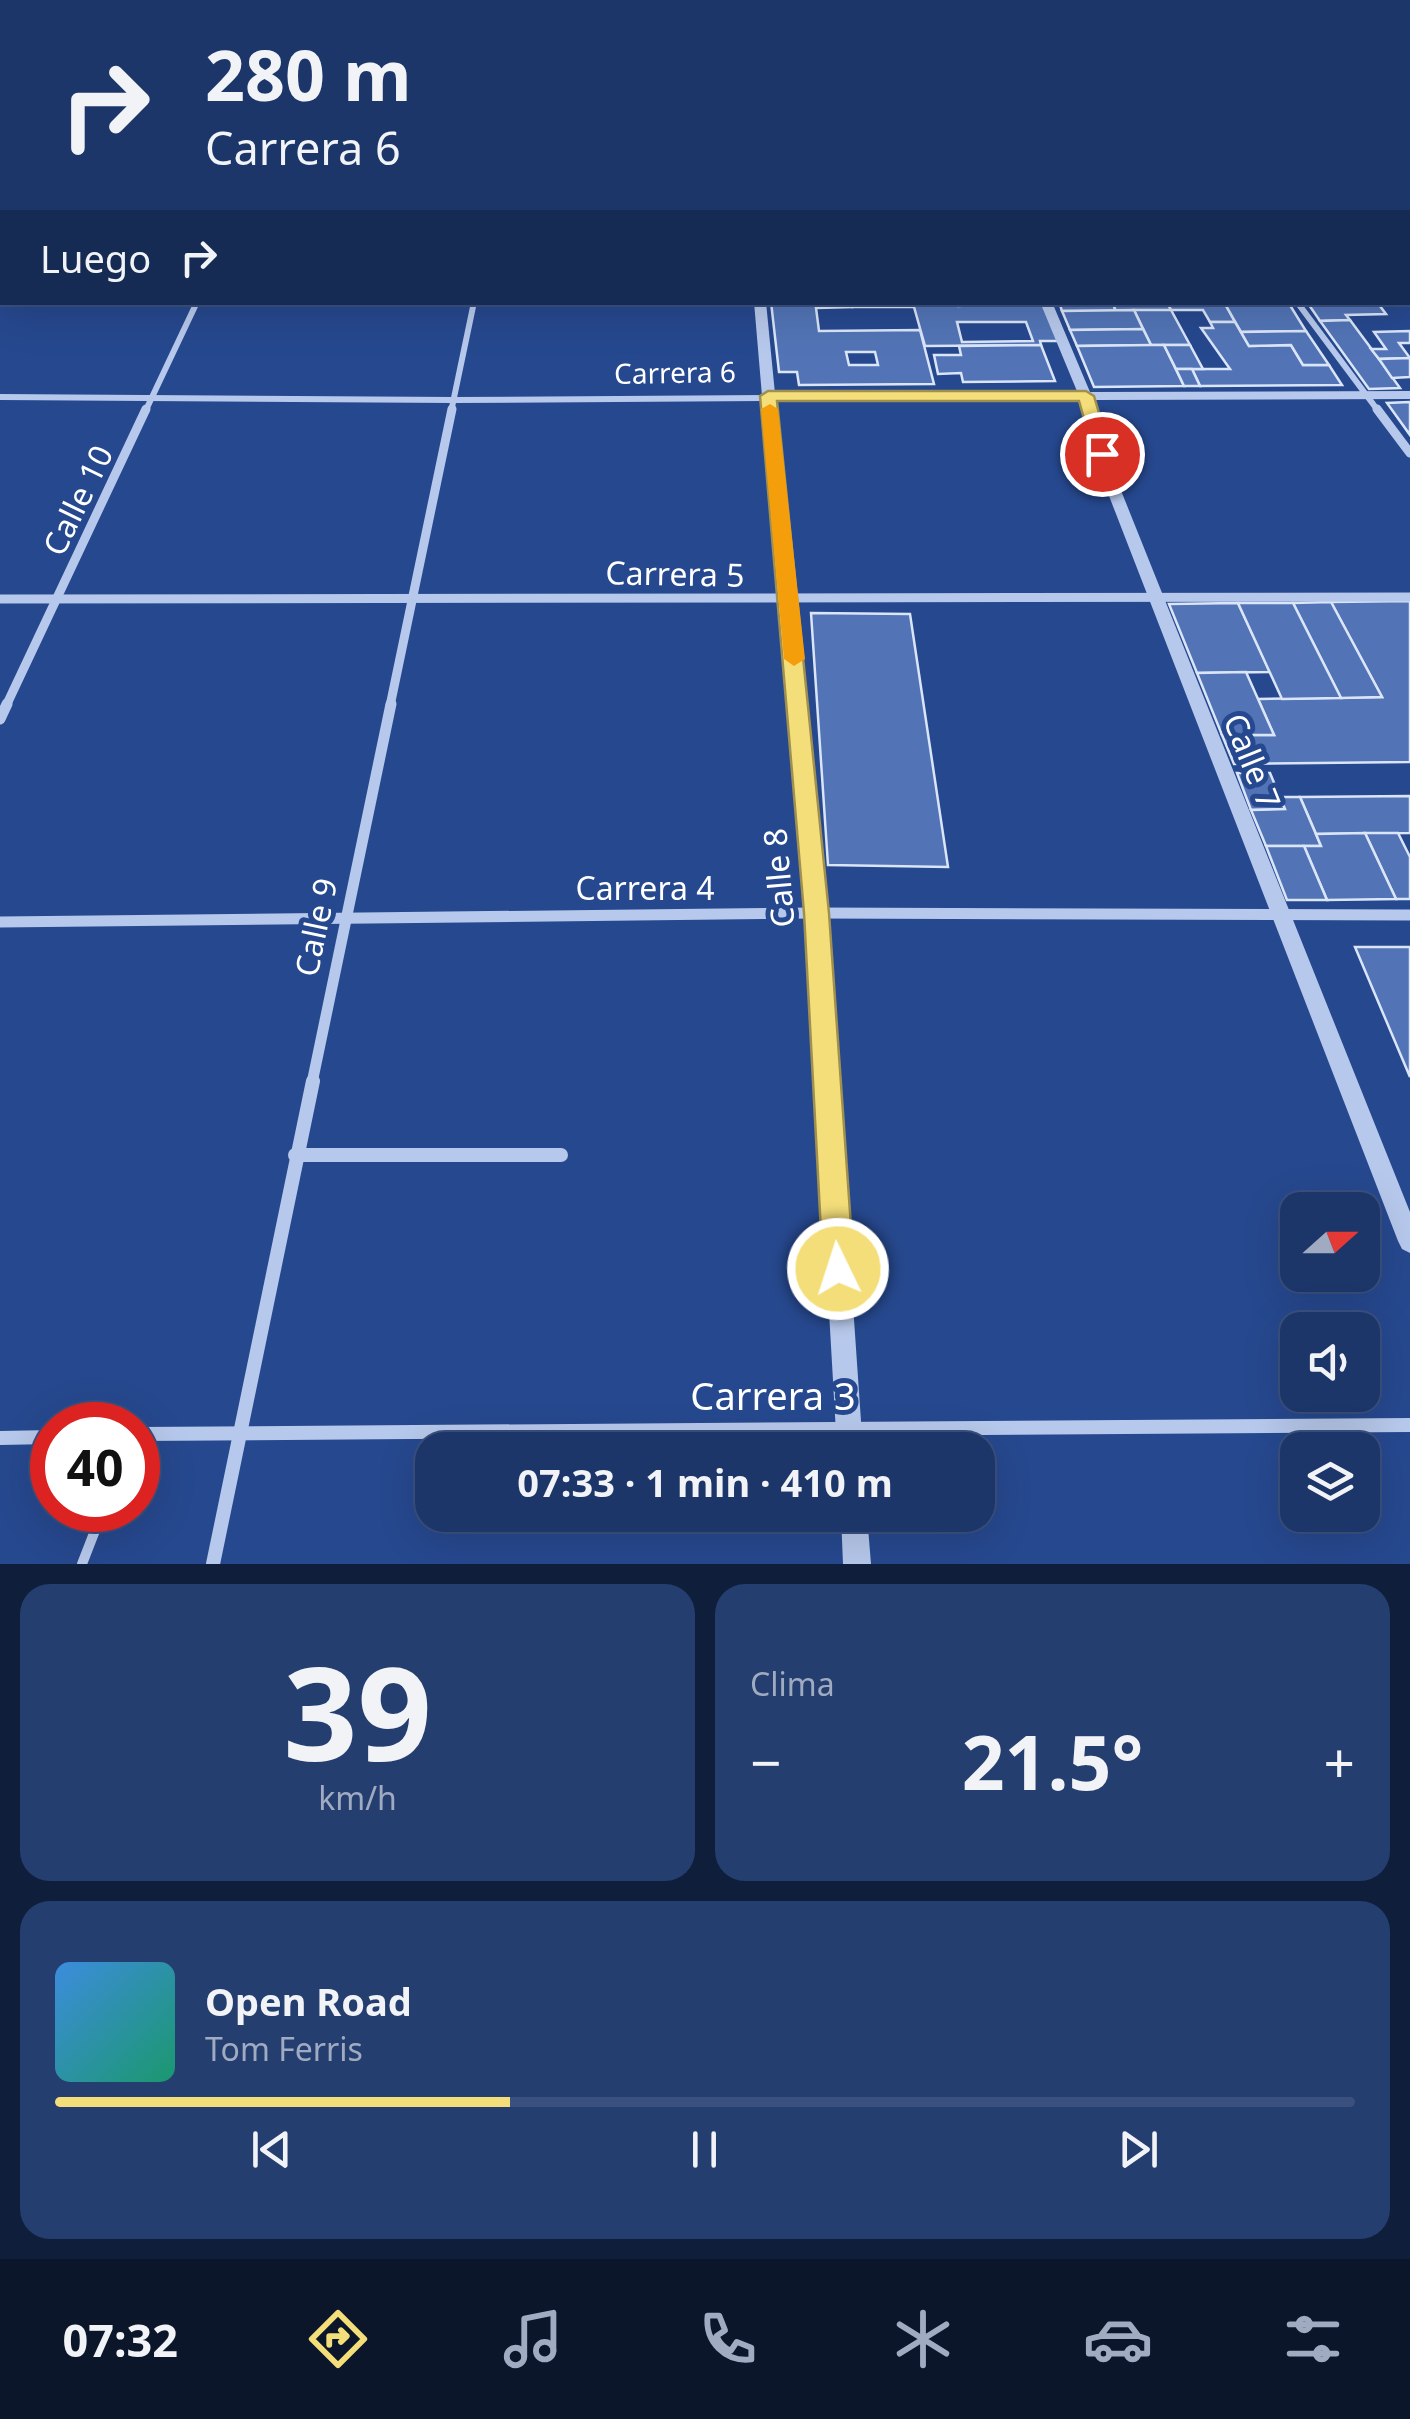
<!DOCTYPE html>
<html lang="es">
<meta charset="utf-8">
<style>
body{margin:0;font-family:"Noto Sans",sans-serif;background:#253e70;color:#f1f3f6;height:100vh;display:flex;flex-direction:column;font-size:38px;white-space:nowrap}
*{box-sizing:border-box;margin:0}
p{font-size:32px;color:#a0abc1}
.icon{flex:none;width:55px;height:55px;fill:none;stroke:currentColor;stroke-width:2;stroke-linecap:round;stroke-linejoin:round}
.map{position:relative;height:1564px;overflow:hidden}
.drawer{display:flex;flex-direction:column;gap:20px;padding:20px;background:#0f1e3a;flex:1}
.drawer>*{flex:none}
.banner{position:absolute;left:0px;top:0px;width:1410px;height:305px;box-shadow:0 10px 40px #0002,0 0 0 2px #3a507e;background:#1c366a;color:#f1f3f6;overflow:hidden}
.needle{width:65px;rotate:69deg}
.fabs{position:absolute;left:1280px;top:1192px;display:grid;gap:20px}
.fabs a{display:grid;place-items:center;width:100px;height:100px;border-radius:20px;background:#1c366a;box-shadow:0 10px 40px #0002,0 0 0 2px #3a507e;font-size:50px}
.speed{position:absolute;left:30px;top:1402px;display:flex;gap:20px;font-size:50px;font-weight:700;text-align:center}
.speed>*{display:grid;place-content:center;width:130px;height:130px;border-radius:50%;background:#1c366a;box-shadow:0 10px 40px #0002,0 0 0 2px #3a507e;line-height:1}
.speed .limit{border:15px solid #d22;background:#fff;color:#111}
.pin{position:absolute;display:grid;place-items:center;width:85px;height:85px;color:#fff;margin:-42px;border:5px solid #fff;border-radius:50%;box-shadow:0 2px 10px #0007}
.me{position:absolute;width:110px;margin:-55px;rotate:356deg;stroke-linejoin:round;filter:drop-shadow(0 0 8px #0008)}
.turn{display:flex;align-items:center;gap:35px;height:210px;padding:0 40px;font-size:45px}
.turn .icon{width:130px;height:130px;stroke-width:2.5}
.turn b{display:block;font-size:70px;line-height:85px}
.then{display:flex;align-items:center;height:95px;padding:0 40px;background:#0003;gap:20px;font-size:38px}
.big{font-size:75px;font-weight:700;line-height:1.1}
.drawer .card{flex:1;display:flex;flex-direction:column;justify-content:center;gap:15px;min-width:0;padding:0 35px;border-radius:30px;background:#253e70}
.drawer .dial{align-items:center;gap:0}
.dial b{font-size:130px;line-height:1}
.song{display:flex;align-items:center;gap:30px}
.cover{width:120px;height:120px;border-radius:15px;background:linear-gradient(135deg,hsl(210 70% 55%),hsl(160 70% 35%))}
.played{height:10px;border-radius:5px;background:linear-gradient(90deg,#f4de7a 35%,#3a507e 35%)}
.keys{display:flex;justify-content:space-around;direction:ltr}
.heat{display:flex;justify-content:space-between;align-items:center;font-size:55px;direction:ltr}
.drawer .tiles{flex:1;display:grid;gap:20px;grid-template-columns:1fr 1fr}
.card:last-child{grid-column:span 2}
.trip{position:absolute;left:415px;top:1432px;width:580px;height:100px;border-radius:30px;background:#1c366a;box-shadow:0 10px 40px #0002,0 0 0 2px #3a507e;font-weight:700;line-height:100px;text-align:center}
.tabs{display:flex;height:160px;justify-content:space-around;align-items:center;background:#0b162a;color:#a0abc1}
.tabs .icon{width:70px;height:70px}
.tabs .active{color:#f4de7a}
.tabs b{font-size:45px;color:#f1f3f6}
.map>svg:first-child{display:block}
.building{fill:#5274b6;stroke:#dae5f8;stroke-width:2.5;fill-rule:evenodd}
.lines{fill:none;stroke-linecap:round;stroke-linejoin:round}
.service{stroke:#b6c8eb;stroke-width:10}
.minor-far3{stroke:#b6c8eb;stroke-width:6}
.minor-far2{stroke:#b6c8eb;stroke-width:9}
.minor-far1{stroke:#b6c8eb;stroke-width:11}
.minor{stroke:#b6c8eb;stroke-width:14}
.tertiary{fill:#b6c8eb;fill-rule:evenodd}
.secondary{fill:#e1e8f9;fill-rule:evenodd}
.route{fill:#f4de7a;stroke:#9f904f;stroke-width:2.5}
.slow{fill:#f59e0b}
.labels{text-anchor:middle;dominant-baseline:central;stroke-width:10;stroke-linejoin:round;paint-order:stroke}
.far-street-label{font-size:28px;fill:#fff;stroke:#26488e}
.street-label{font-size:32px;fill:#fff;stroke:#26488e}
.near-street-label{font-size:38px;fill:#fff;stroke:#26488e}
</style>
<div class="map">
<svg width="1410" height="1564" viewBox="0 0 1410 1564">
<rect width="100%" height="100%" fill="#26488e"/>
<g class="building">
<polygon points="403,0 504,0 402,2"/>
<path d="M771 302H851L852 307 816 308 819 331 920 330 934 384 799 385 797 372H779ZM846 352H875L878 365H849Z"/>
<path d="M851 302H956L958 306 1044 302 1060 341H1040L1041 345 925 346 914 307H852ZM957 322H1026L1033 341 962 342Z"/>
<polygon points="1059,302 1112,302 1116,311 1062,311"/>
<polygon points="1112,302 1167,302 1171,310 1116,311"/>
<polygon points="1167,302 1224,302 1235,322 1210,322 1203,310 1171,310"/>
<polygon points="1224,302 1288,302 1306,331 1241,332"/>
<polygon points="1307,302 1377,302 1386,314 1346,315 1350,320 1320,321"/>
<polygon points="1134,310 1171,310 1190,345 1151,345"/>
<polygon points="1134,310 1143,329 1070,330 1062,311"/>
<polygon points="1350,320 1379,359 1400,388 1369,389 1320,321"/>
<polygon points="1210,322 1235,322 1249,346 1291,345 1303,365 1329,365 1342,385 1200,386 1192,369 1230,369 1201,328 1213,328"/>
<polygon points="1143,329 1151,345 1077,346 1070,330"/>
<polygon points="1306,331 1329,365 1303,365 1291,345 1249,346 1241,332"/>
<polygon points="1410,331 1410,343 1399,343 1410,358 1379,359 1371,349 1386,349 1374,332"/>
<polygon points="1041,345 1055,381 963,382 961,373 938,374 934,355 961,355 959,346"/>
<polygon points="1151,345 1164,345 1184,386 1094,387 1077,346"/>
<polygon points="1164,345 1190,345 1203,369 1176,369"/>
<polygon points="1410,358 1410,377 1392,378 1379,359"/>
<polygon points="1176,369 1192,369 1200,386 1184,386"/>
<polygon points="1410,402 1410,435 1387,403"/>
<polygon points="1410,601 1410,762 1234,764 1222,735 1274,735 1258,699 1382,697 1331,602"/>
<polygon points="1331,602 1382,697 1341,698 1293,603"/>
<polygon points="1238,603 1270,672 1197,673 1169,604"/>
<polygon points="1238,603 1293,603 1341,698 1282,699"/>
<polygon points="811,613 910,614 948,867 828,865"/>
<polygon points="1246,672 1274,735 1222,735 1197,673"/>
<polygon points="1237,773 1270,773 1285,809 1251,810"/>
<polygon points="1410,796 1410,833 1316,834 1300,797"/>
<polygon points="1280,797 1300,797 1321,846 1266,846 1251,810 1285,809"/>
<polygon points="1365,833 1398,833 1410,857 1410,899 1396,899"/>
<polygon points="1365,833 1396,899 1327,900 1304,846 1321,846 1316,834"/>
<polygon points="1266,846 1304,846 1327,900 1287,900"/>
<polygon points="1355,947 1410,947 1410,1077"/>
</g>
<g class="lines">
<polyline class="service" points="82,1564 103,1510"/>
<g class="minor-far3">
<polyline points="1297,302 1379,412"/>
<polyline points="0,397 454,400 1085,396"/>
<polyline points="145,412 197,302"/>
<polyline points="451,412 474,302"/>
</g>
<g class="minor-far2">
<polyline points="1377,409 1410,453"/>
<polyline points="0,599 1410,597"/>
<polyline points="6,706 146,409"/>
<polyline points="390,706 452,409"/>
</g>
<g class="minor-far1">
<polyline points="0,719 7,704"/>
<polyline points="0,922 816,913 1410,915"/>
<polyline points="312,1083 391,704"/>
</g>
<g class="minor">
<polyline points="295,1155 561,1155"/>
<polyline points="138,1434 1410,1425"/>
<polyline points="0,1438 52,1437"/>
<polyline points="213,1564 313,1081"/>
</g>
<g class="tertiary">
<polygon points="711,0 719,0 720,2 712,2"/>
<polygon points="913,0 921,0 922,2 914,2"/>
<rect x="1408" y="240" width="2" height="6"/>
<polygon points="754,302 766,302 826,913 863,1450 837,1450 806,913"/>
<polygon points="1040,302 1052,302 1090,392 1410,391 1410,399 1093,400 1118,483 1410,1212 1410,1253 1402,1249 1398,1241 1104,483 1079,396"/>
<polygon points="841,1515 867,1515 871,1564 843,1564"/>
</g>
<g class="secondary">
<polygon points="1268,0 1279,0 1281,2 1271,2"/>
<rect x="1408" y="44" width="2" height="6"/>
<rect x="0" y="45" width="2" height="6"/>
<rect x="1408" y="125" width="2" height="8"/>
<rect x="0" y="136" width="2" height="6"/>
</g>
</g>
<polygon class="route" points="768,391 1086,391 1094,396 1111,454 1102,459 1094,454 1079,401 777,401 829,913 854,1269 849,1280 838,1284 828,1280 823,1269 804,913 760,396"/>
<polygon class="slow" points="770,404 778,409 805,659 794,666 784,659 761,409"/>
<g class="labels">
<g class="far-street-label">
<text transform="translate(675 372) rotate(-1)">Carrera 6</text>
</g>
<g class="street-label">
<text transform="translate(77 500) rotate(-64)">Calle 10</text>
<text transform="translate(675 573) rotate(1)">Carrera 5</text>
<text transform="translate(1253 761) rotate(68)">Calle 7</text>
<text transform="translate(778 878) rotate(-95)">Calle 8</text>
<text x="645" y="887">Carrera 4</text>
<text transform="translate(315 927) rotate(-78)">Calle 9</text>
</g>
<g class="near-street-label">
<text x="773" y="1395">Carrera 3</text>
</g>
</g>
</svg>
<div class="fabs">
<a><svg class="needle" viewBox="-14 -14 28 28"><path d="M0-13l5 13h-10z" fill="#e53935"/><path d="M0 13l5-13h-10z" fill="#a0abc1"/></svg></a>
<a><svg class="icon" aria-label="sound" viewBox="0 0 24 24"><path d="M4 9h4l5-4v14l-5-4H4zM17 9q2 3 0 6"/></svg></a>
<a><svg class="icon" aria-label="layers" viewBox="0 0 24 24"><path d="M12 4l9 5-9 5-9-5zM3 14l9 5 9-5"/></svg></a>
</div>
<div class="speed"><div class="limit">40</div></div>
<div class="pin" style="left:1102px;top:454px;background:#d93025"><svg class="icon" aria-label="arrive" viewBox="0 0 24 24"><path d="M6 21V4h12l-3 4 3 4H6"/></svg></div>
<svg class="me" style="left:838px;top:1269px" viewBox="-20 -20 40 40"><circle r="17" fill="#f4de7a" stroke="#fff" stroke-width="3"/><path d="M0-11L8 9 0 5-8 9z" fill="#fff"/></svg>
<div class="trip">07:33 · 1 min · 410 m</div>
<div class="banner">
<div class="turn"><svg class="icon" aria-label="right" viewBox="0 0 24 24"><path d="M7 20v-9h11M14 6l5 5-5 5"/></svg><div><b>280 m</b>Carrera 6</div></div>
<div class="then">Luego<svg class="icon" aria-label="right" viewBox="0 0 24 24"><path d="M7 20v-9h11M14 6l5 5-5 5"/></svg></div>
</div>
</div>
<section class="drawer">
<div class="tiles">
<div class="card dial"><b>39</b><p>km/h</p></div>
<div class="card"><p>Clima</p>
<div class="heat"><a>−</a><b class="big">21.5°</b><a>+</a></div>
</div>
<div class="card">
<div class="song"><i class="cover"></i><div><b>Open Road</b><p>Tom Ferris</p></div></div>
<div class="played"></div>
<div class="keys"><svg class="icon" aria-label="previous" viewBox="0 0 24 24"><path d="M18 5L8 12l10 7zM5 5v14"/></svg><svg class="icon" aria-label="pause" viewBox="0 0 24 24"><path d="M8 5v14M16 5v14"/></svg><svg class="icon" aria-label="next" viewBox="0 0 24 24"><path d="M6 5l10 7-10 7zM19 5v14"/></svg></div>
</div>
</div>
</section>
<nav class="tabs">
<b>07:32</b>
<svg class="icon active" aria-label="directions" viewBox="0 0 24 24"><path d="M12 3l9 9-9 9-9-9zM9 14v-3h6M13 9l2 2-2 2"/></svg>
<svg class="icon" aria-label="music" viewBox="0 0 24 24"><path d="M9 18V5l10-2v13"/><circle cx="6" cy="18" r="3"/><circle cx="16" cy="16" r="3"/></svg>
<svg class="icon" aria-label="phone" viewBox="0 0 24 24"><path d="M5 4h4l2 5-3 2q2 4 5 5l2-3 5 2v4C11 20 4 13 5 4z"/></svg>
<svg class="icon" aria-label="climate" viewBox="0 0 24 24"><path d="M12 3v18M4 7l16 10M4 17L20 7"/></svg>
<svg class="icon" aria-label="car" viewBox="0 0 24 24"><path d="M5 17H2v-5l4-1 3-4h7l3 4 3 1v5h-3M9 17h6M6 11h13"/><circle cx="7" cy="17" r="2"/><circle cx="17" cy="17" r="2"/></svg>
<svg class="icon" aria-label="filters" viewBox="0 0 24 24"><path d="M4 7h16M4 17h16"/><circle cx="9" cy="7" r="2"/><circle cx="15" cy="17" r="2"/></svg>
</nav>
